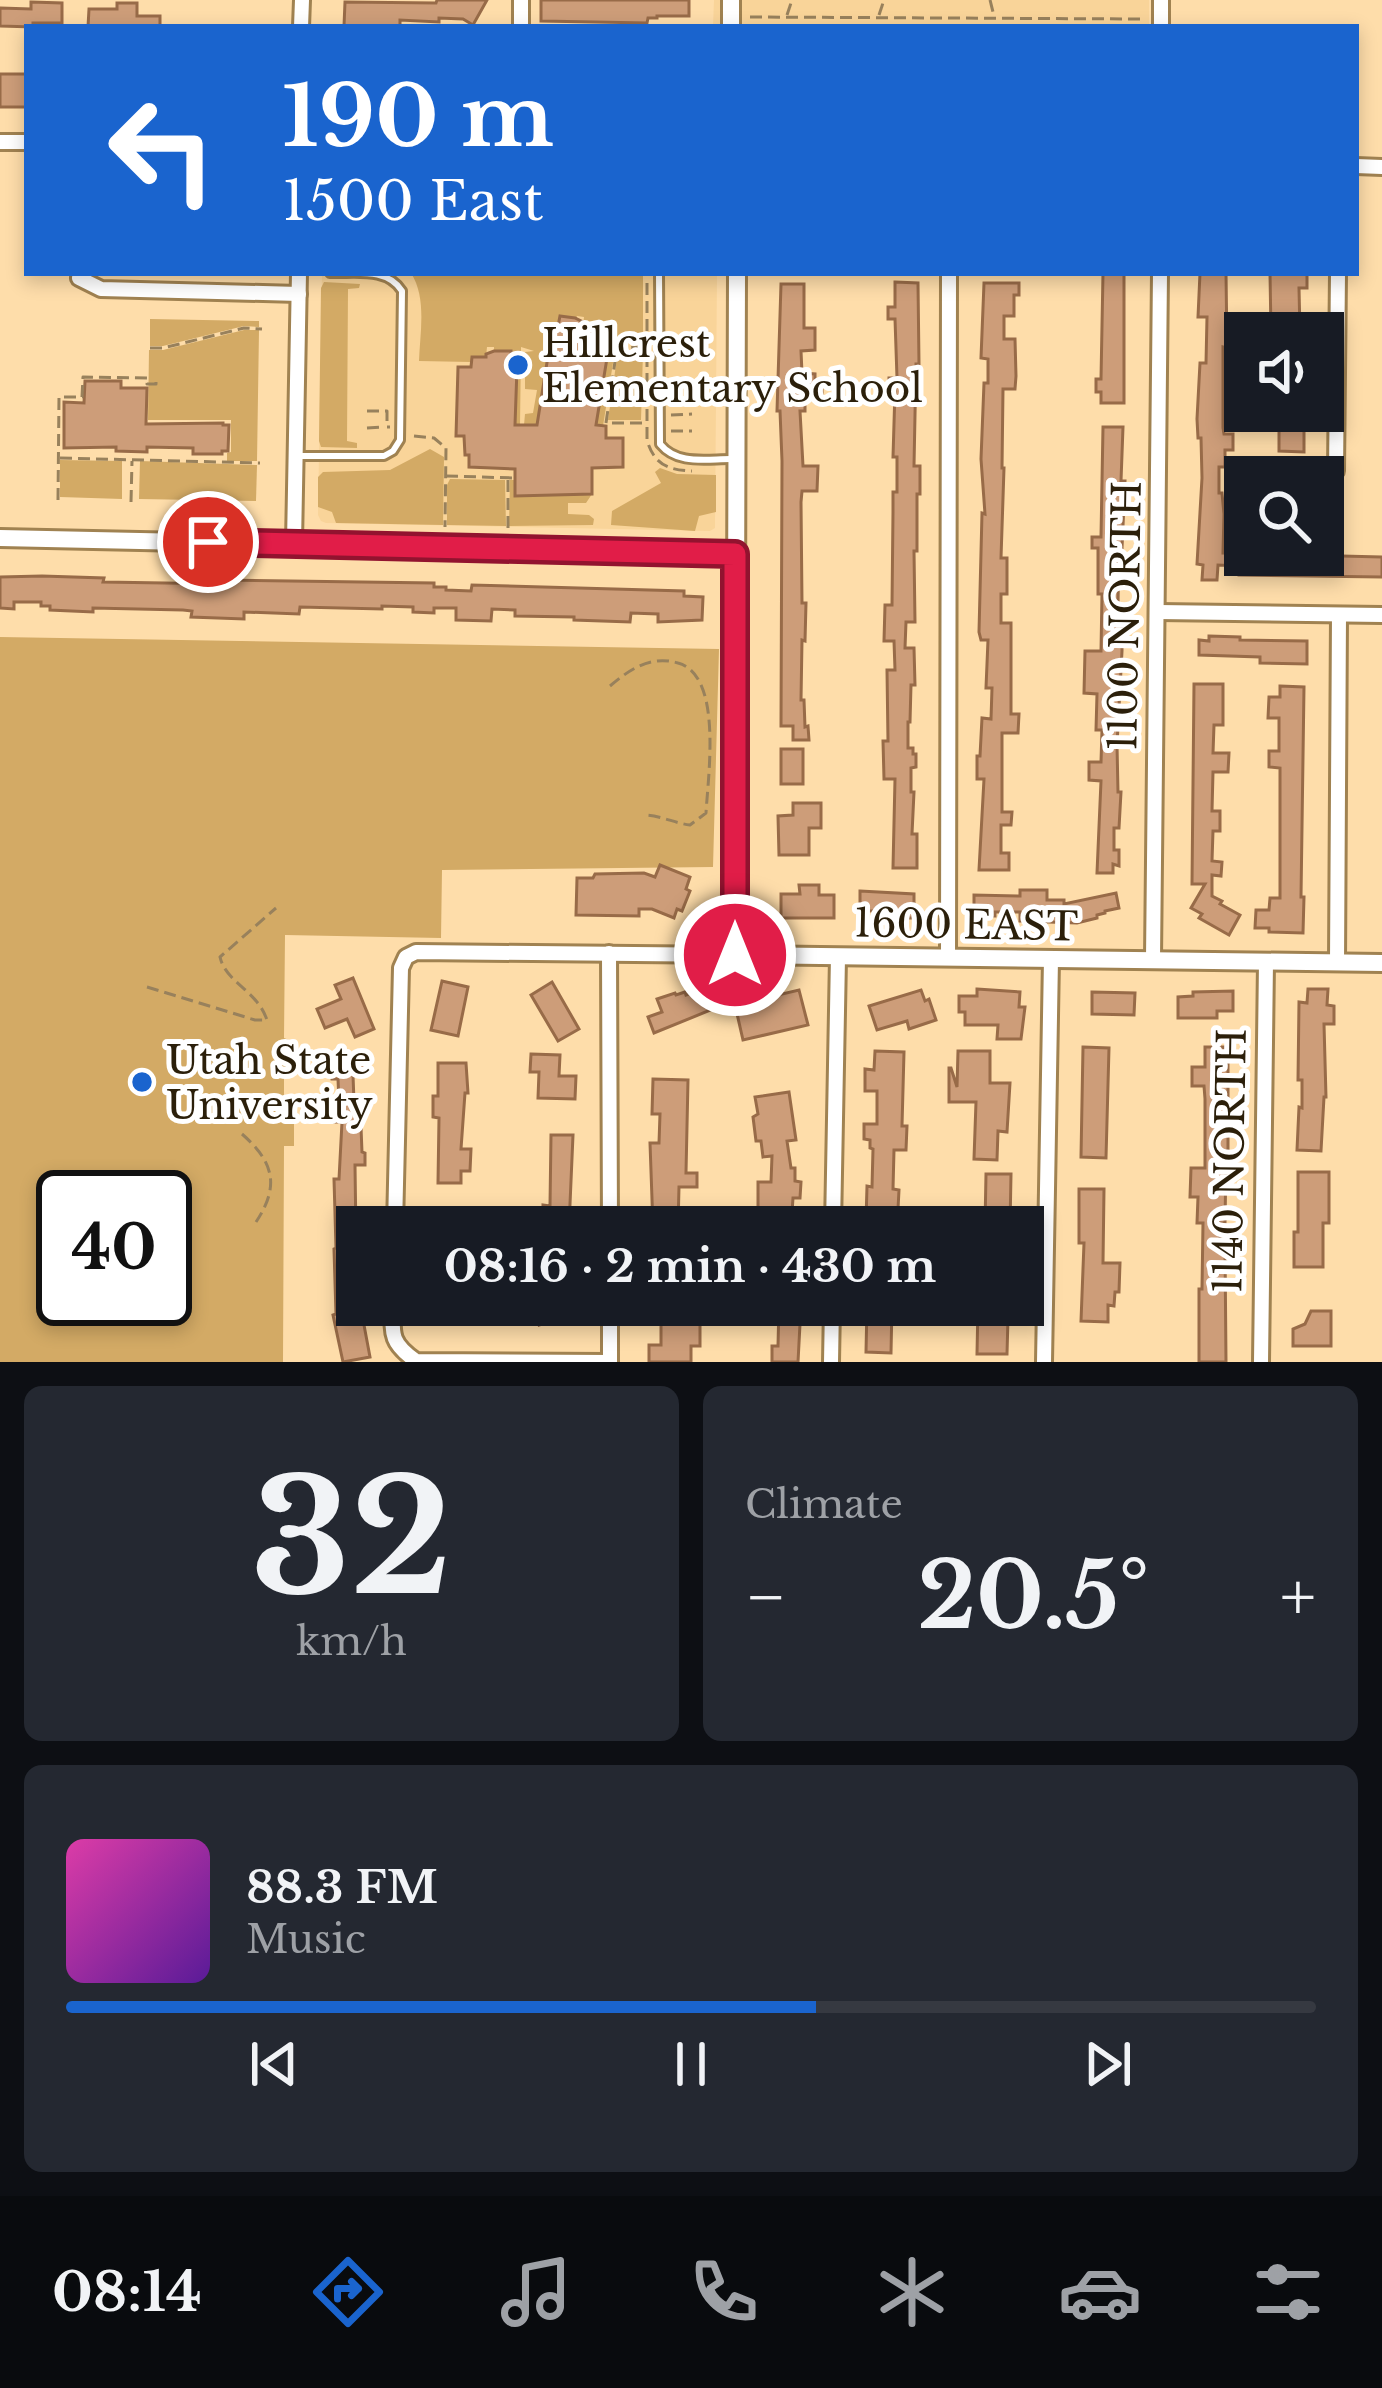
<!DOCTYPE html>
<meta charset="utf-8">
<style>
body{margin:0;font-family:"Libre Baskerville",serif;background:#242831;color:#f1f3f6;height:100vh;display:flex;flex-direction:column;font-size:45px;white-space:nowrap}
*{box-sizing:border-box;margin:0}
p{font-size:39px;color:#9ea1a6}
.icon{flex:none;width:66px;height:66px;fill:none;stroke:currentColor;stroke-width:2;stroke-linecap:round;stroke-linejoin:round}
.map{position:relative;height:1362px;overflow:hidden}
.drawer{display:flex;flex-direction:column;gap:24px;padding:24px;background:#0d0f14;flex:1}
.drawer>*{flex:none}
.banner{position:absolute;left:24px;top:24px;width:1335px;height:252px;border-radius:0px;box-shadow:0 6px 18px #0003;background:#1a64ce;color:#fff;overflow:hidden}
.buttons{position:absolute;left:1224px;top:312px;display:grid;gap:24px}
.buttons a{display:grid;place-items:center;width:120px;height:120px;border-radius:0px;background:#171b24;box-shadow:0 6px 18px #0003;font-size:60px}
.speed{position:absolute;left:36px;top:1170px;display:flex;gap:24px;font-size:60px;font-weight:700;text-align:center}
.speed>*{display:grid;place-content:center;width:156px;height:156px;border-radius:50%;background:#171b24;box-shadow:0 6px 18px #0003;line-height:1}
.speed .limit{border:6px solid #111;border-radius:18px;background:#fff;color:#111}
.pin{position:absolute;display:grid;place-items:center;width:102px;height:102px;color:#fff;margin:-51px;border:6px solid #fff;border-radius:50%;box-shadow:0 3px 12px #0007}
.me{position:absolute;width:132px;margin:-66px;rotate:0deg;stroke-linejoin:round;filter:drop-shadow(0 0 9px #0008)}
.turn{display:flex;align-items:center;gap:42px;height:252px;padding:0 60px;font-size:54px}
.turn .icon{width:156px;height:156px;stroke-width:2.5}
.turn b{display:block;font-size:84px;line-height:102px}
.big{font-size:90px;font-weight:800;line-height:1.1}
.drawer .widget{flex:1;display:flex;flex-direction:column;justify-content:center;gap:18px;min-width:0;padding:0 42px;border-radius:18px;background:#242831}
.drawer .dial{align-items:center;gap:0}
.dial b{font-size:156px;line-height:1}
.song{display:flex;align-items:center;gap:36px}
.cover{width:144px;height:144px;border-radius:18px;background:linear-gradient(135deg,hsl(320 70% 55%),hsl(270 70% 35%))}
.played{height:12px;border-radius:6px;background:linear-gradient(90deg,#1a64ce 60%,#363941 60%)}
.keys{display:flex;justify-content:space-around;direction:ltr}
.heat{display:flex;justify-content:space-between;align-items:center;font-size:66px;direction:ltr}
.drawer .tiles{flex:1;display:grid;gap:24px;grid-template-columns:1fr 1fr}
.widget:last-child{grid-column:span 2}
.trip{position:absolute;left:336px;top:1206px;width:708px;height:120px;border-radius:0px;background:#171b24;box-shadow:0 6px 18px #0003;font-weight:800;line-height:120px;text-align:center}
.menu{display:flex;height:192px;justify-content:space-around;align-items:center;background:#090b0e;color:#9ea1a6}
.menu .icon{width:84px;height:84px}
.menu .on{color:#1a64ce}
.menu b{font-size:54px;color:#f1f3f6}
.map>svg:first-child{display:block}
.built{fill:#f9d499}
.green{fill:#d3aa65;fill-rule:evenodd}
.building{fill:#cd9d79;stroke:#986b48;stroke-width:3}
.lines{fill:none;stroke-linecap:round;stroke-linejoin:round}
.service-casing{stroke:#a08251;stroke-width:12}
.minor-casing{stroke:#a08251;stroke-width:20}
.tertiary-casing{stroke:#a08251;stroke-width:22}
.path{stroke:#98815c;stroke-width:3;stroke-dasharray:12 6;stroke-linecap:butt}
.service{stroke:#fff;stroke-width:6}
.minor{stroke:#fff;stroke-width:14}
.tertiary{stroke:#fff;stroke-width:16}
.route-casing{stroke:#92132f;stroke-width:30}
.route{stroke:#e11d48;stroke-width:21}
.poi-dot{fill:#1a64ce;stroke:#fff;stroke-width:4.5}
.labels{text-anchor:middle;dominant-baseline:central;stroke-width:10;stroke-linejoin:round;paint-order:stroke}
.poi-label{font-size:39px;fill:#2b1f0a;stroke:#fff;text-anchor:start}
.street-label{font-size:39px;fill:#2b1f0a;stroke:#fff}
</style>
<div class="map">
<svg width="1382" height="1362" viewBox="0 0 1382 1362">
<rect width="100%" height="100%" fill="#feddaa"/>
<g class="built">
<polygon points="714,0 1149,0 1149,27 713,27"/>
<polygon points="322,273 717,273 715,528 710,531 326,523 321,521 318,515"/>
</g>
<g class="green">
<path d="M411 273H643V343L616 344 603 426 596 425 609 341 595 337 596 328 583 326 584 317 577 316 576 321 560 316 537 425H524L525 414 533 413 537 390 525 389V352L534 351 521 347 520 425H515L517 368 511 367V352L494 351V347H487L486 357H472L471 362 419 361C420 332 427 298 411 273Z"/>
<polygon points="324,282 360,284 359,288 348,289 347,441 357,443 357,448 321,447 319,441 321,288"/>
<polygon points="150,319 259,321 259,327 244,326 163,346 150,346"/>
<polygon points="244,330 259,330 257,461 227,461 227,453 231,452 231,420 148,420 149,350 163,350"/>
<polygon points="618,351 643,352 641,420 608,420"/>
<polygon points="430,449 444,457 443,525 336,523 332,512 318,507 318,477 323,472 390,470"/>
<polygon points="60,460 122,461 122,499 60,497"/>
<polygon points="140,461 257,465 256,501 139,499"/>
<polygon points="660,468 677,474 716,475 716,512 699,516 695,531 611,525 612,511 661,483 655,472"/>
<polygon points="450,479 505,480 506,526 447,525 447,485"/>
<polygon points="510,480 515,480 516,496 561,496 562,487 592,494 586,503 568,503 568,514 589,515 594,519 593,525 509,526"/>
<path d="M0 637 719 649 713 867 442 870 441 938 285 935 284 1038 294 1042 288 1074H284V1109L294 1112V1146H284L283 1362H0ZM63 1197H165V1299H63Z"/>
</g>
<g class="building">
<polygon points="437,0 487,0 473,25 463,19 439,18 439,22 400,20 400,27 344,26 345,2 436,3"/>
<polygon points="541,0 689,0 689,16 657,16 657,18 648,18 647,23 541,21"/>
<polygon points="31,2 62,3 62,23 33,23 33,27 0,26 0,8 31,9"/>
<polygon points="117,3 137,3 137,16 160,16 160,27 88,27 89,9 117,9"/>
<rect x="0" y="74" width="27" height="33"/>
<polygon points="1103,273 1124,273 1124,403 1101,403 1101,392 1096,392 1096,379 1101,379"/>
<polygon points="1200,273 1226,273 1227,348 1223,347 1223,428 1224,434 1233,434 1233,450 1225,450 1225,467 1219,467 1219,493 1222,493 1224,514 1223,553 1382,557 1382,577 1239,575 1239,566 1218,565 1217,580 1202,580 1203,565 1197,564 1202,478 1201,438 1198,438 1197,419 1200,363 1206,363 1207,317 1198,317"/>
<polygon points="1270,273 1307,273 1307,288 1299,288 1300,333 1271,333"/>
<polygon points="895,282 918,283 919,364 916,364 914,466 920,466 920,494 917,494 917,551 914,551 915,622 906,622 905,648 914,648 915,685 911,685 910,722 908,722 908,748 913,748 913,754 916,754 916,767 911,768 911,792 914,792 912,834 917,834 917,868 893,868 895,779 884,779 883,741 888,741 887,670 895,670 894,641 884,641 885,605 892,605 893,512 893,492 897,492 897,457 893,457 895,390 889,390 889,378 897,378 895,319 888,319 888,307 895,307"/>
<polygon points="984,283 1019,283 1019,295 1014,295 1014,316 1004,316 1004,339 1015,339 1016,376 1015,389 1003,389 1002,468 1004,468 1001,558 1007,558 1007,594 1001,594 1001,623 1011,623 1011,714 1019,714 1018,733 1002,733 1002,812 1012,812 1011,825 1001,825 1001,853 1009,853 1009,870 979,870 984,779 977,779 977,756 980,756 982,718 991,719 992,688 986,688 988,640 981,640 979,632 982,513 985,514 981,459 984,383 988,383 988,359 981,358"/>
<polygon points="781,284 804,284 804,328 815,328 815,350 801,351 802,373 815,374 815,382 822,382 822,395 805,395 805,411 800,411 803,466 818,466 817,491 802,491 801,502 802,603 806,603 805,641 802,640 801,700 804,700 805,727 808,726 809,740 793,740 793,726 781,726 782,461 780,411 777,411"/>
<polygon points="560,316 575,318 583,322 583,326 597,328 595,337 610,340 596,425 606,426 606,438 623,438 623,467 592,468 592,494 515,496 515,469 469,467 469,455 465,455 464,436 456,436 458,367 471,367 472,357 486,357 486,354 494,351 511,351 511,367 517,368 515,425 537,425 552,331 557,331"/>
<polygon points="85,381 121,381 121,388 147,388 146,424 223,423 223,425 229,425 228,451 222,451 222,454 193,454 193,448 147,447 147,452 116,451 116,447 64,448 64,402 84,403"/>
<polygon points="1279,411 1304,411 1304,452 1279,451"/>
<polygon points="1103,427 1123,427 1121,481 1125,481 1122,548 1119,548 1118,604 1122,605 1122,651 1117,745 1118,792 1121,792 1119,828 1114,828 1114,850 1119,850 1119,866 1113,864 1113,873 1097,873 1101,781 1089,780 1089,762 1101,762 1102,730 1096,730 1097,694 1084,693 1085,651 1101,651 1102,594 1098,594 1098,548 1092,548 1092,537 1101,537"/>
<polygon points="42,576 104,578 103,582 227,584 227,580 434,583 434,587 446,587 446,590 471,591 472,585 684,591 684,596 703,597 702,620 658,622 658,614 631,613 630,622 574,620 574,617 515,616 515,610 492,609 491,621 456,620 456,608 434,608 434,613 413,612 413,607 382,606 382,609 300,607 299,614 244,612 244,619 191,617 192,611 183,610 93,608 93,612 50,610 50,606 41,606 41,602 14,602 14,609 0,608 0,577"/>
<polygon points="1209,636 1240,637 1240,640 1307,641 1307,664 1260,663 1260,657 1199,655 1199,640 1209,641"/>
<polygon points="1194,684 1223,684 1223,725 1214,725 1213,753 1229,753 1228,772 1213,772 1212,811 1220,811 1220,831 1213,831 1212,861 1222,862 1221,876 1212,875 1212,896 1222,901 1220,904 1240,915 1229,935 1199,918 1202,914 1191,908 1205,884 1192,884"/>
<polygon points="1280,686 1304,687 1301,897 1304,897 1303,933 1269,932 1269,928 1255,928 1256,910 1269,910 1270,898 1280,898 1280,768 1269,767 1269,751 1279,751 1279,718 1268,718 1269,697 1280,697"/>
<rect x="781" y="749" width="22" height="35"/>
<polygon points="793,803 821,803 821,828 809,828 809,855 779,855 778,816 793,815"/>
<polygon points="660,865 690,877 686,889 690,891 682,911 677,909 674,918 652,909 639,909 639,916 576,915 577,878 593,878 595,874 644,873 655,877"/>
<polygon points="799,885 819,885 819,895 834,895 834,918 781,918 781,894 800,894"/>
<polygon points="1020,890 1047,890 1047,900 1064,900 1064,904 1116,893 1119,908 1105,911 1105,913 1097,915 1097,918 1077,923 1020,921 1020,912 995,912 995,916 974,916 974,895 1020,896"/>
<polygon points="860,891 914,894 914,918 879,918 879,911 860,911"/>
<polygon points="353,978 374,1029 355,1037 347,1019 325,1028 317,1009 341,999 335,985"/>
<polygon points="442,981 468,987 458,1036 431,1030"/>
<polygon points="552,982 579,1029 558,1041 531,995"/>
<polygon points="705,988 713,1009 654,1033 648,1017 662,1012 657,999 675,993 676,995 685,992 686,995"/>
<polygon points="977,989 1020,992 1019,1007 1025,1007 1021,1039 997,1039 998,1025 965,1025 965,1012 959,1012 959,996 977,996"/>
<polygon points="1308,989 1328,989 1327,1005 1334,1006 1334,1024 1324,1024 1326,1097 1324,1097 1321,1151 1297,1150 1299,1107 1302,1108 1302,1080 1298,1080 1299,1002 1307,1003"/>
<polygon points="799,990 808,1025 743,1040 735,1005"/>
<polygon points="921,990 925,1001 929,999 936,1020 909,1029 907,1021 877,1030 869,1006"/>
<polygon points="1233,991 1233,1011 1217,1011 1217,1018 1178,1018 1178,997 1193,996 1193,992"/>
<polygon points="1092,992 1135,993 1134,1015 1092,1014"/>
<polygon points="1083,1047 1109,1048 1106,1158 1081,1157"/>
<polygon points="1205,1047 1224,1047 1224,1061 1228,1061 1228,1161 1226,1161 1225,1223 1220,1223 1220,1247 1225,1247 1226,1362 1199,1362 1199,1289 1202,1289 1203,1223 1197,1223 1198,1197 1190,1197 1191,1168 1205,1168 1205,1099 1204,1086 1192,1086 1192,1067 1205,1067"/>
<polygon points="875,1051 904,1052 902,1126 907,1126 906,1150 894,1150 893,1189 899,1190 898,1209 892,1209 892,1221 866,1221 867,1186 872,1187 873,1149 870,1148 870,1140 864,1139 864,1124 877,1124 877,1091 865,1091 865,1069 874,1070"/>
<polygon points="958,1051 990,1051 990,1083 1010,1083 1007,1132 998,1131 997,1160 974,1159 976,1102 949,1102 949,1068 951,1068 957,1087"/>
<polygon points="531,1054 560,1055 559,1076 576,1076 575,1099 538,1098 539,1072 530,1072"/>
<polygon points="365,1056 366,1075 353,1075 354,1102 360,1102 362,1152 365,1153 365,1165 355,1165 357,1310 361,1309 370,1357 343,1362 333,1315 336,1314 334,1249 336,1248 334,1179 339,1179 342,1122 329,1122 328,1103 339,1103 338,1079 332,1079 331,1057"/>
<polygon points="438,1063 466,1063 468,1093 465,1093 461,1149 471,1149 470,1171 461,1171 461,1183 438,1183 439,1118 433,1117 433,1096 438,1096"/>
<polygon points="653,1079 688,1080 686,1173 697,1173 697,1187 679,1187 678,1227 653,1227 650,1143 659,1143 660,1114 652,1114"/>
<polygon points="789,1092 796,1140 787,1141 791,1168 795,1168 795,1181 801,1182 800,1198 793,1198 791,1227 769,1227 768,1212 758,1212 758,1182 771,1182 772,1156 763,1157 761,1141 756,1141 753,1117 758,1114 755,1097"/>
<polygon points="551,1135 573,1135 569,1227 543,1227 543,1205 550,1206"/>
<polygon points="1298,1172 1329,1172 1329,1223 1323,1223 1323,1267 1294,1267 1294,1232 1298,1232"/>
<polygon points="986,1174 1011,1174 1010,1227 985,1226"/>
<polygon points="1079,1189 1104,1189 1103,1263 1120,1263 1119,1292 1115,1292 1114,1306 1108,1305 1108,1322 1081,1321 1084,1243 1079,1243"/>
<polygon points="524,1305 592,1305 592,1307 539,1325 536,1317 522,1322 517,1307"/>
<polygon points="661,1305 675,1305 674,1324 700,1324 700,1346 691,1346 691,1362 649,1362 649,1345 661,1345"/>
<polygon points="779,1305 801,1305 798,1362 772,1362 772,1346 778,1346"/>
<polygon points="867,1305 892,1305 891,1353 866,1352"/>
<polygon points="978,1305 1002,1305 1002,1318 1008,1318 1007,1354 977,1354"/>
<polygon points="1311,1311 1331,1311 1331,1346 1293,1346 1293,1329 1305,1324"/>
</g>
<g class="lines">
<defs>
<g id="service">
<path d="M659 273 660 444C677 465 705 459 731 459"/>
<path d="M298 456H384L393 451 400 440 402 291C387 267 355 274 330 273"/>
</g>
<g id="minor">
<polyline points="521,0 521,27"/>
<polyline points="1161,0 1161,27"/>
<polyline points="301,27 302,0"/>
<polyline points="0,142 27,142"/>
<polyline points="1356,166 1382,167"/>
<polyline points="79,278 101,289 299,294"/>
<polyline points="1336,471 1338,273"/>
<polyline points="294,543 299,273"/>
<polyline points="1158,612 1382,615"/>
<polyline points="609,953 610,1227"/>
<polyline points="948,957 949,273"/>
<polyline points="1153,959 1160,273"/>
<polyline points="1337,962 1339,615"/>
<polyline points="395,1227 401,968 406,957 416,952 735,955"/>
<polyline points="833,1227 838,957"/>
<path d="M393 1305C392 1334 390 1343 416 1361L610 1362"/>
<polyline points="610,1305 610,1362"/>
<polyline points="831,1362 832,1305"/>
<polyline points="1044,1362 1051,959"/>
<polyline points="1261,1362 1266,962"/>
</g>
<g id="tertiary">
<polyline points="731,0 731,27"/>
<polyline points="737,273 735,955 1382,963"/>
<polyline points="0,538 735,554"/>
</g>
</defs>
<use href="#service" class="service-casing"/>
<use href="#minor" class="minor-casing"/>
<use href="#tertiary" class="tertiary-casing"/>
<g class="path">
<polyline points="990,0 994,16"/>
<polyline points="787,15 792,0"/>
<polyline points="879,15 884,0"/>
<polyline points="750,17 1141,19"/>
<path d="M647 283V440C654 464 667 470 692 471"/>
<polyline points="150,348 163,348 244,328 262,329"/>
<polyline points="367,411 387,411 387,427 390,427"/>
<polyline points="671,415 692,414"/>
<polyline points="642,423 606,423 617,348 645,347"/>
<polyline points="367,428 385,427"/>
<polyline points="671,431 692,431"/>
<polyline points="414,436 434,438 446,448 445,527"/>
<polyline points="60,458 260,463"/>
<polyline points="446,476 515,478"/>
<polyline points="58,500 59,397 82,397 83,377 148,378 147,384 156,384 156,376"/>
<polyline points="131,502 132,461"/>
<polyline points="508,528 508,478"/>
<path d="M610 686C630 669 651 655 678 663 723 675 708 776 706 813L690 825C674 823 659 815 643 815"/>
<path d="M147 987 255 1020H267C257 990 226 983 220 957L276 908"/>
<path d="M242 1134C274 1162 280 1186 256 1222"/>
</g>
<use href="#service" class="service"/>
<use href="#minor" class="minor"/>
<use href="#tertiary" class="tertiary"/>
</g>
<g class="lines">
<defs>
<polyline id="route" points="208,542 735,554 735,955"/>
</defs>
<use href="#route" class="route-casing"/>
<use href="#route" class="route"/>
</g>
<g class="poi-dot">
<circle cx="518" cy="365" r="12"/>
<circle cx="142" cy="1082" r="12"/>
</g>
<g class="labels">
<g class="poi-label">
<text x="542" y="343">Hillcrest<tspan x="542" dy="45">Elementary School</tspan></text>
<text x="166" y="1060">Utah State<tspan x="166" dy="45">University</tspan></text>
</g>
<g class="street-label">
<text transform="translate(1125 616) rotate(-89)">1100 NORTH</text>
<text transform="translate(966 925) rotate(1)">1600 EAST</text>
<text transform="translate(1230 1161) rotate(-89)">1140 NORTH</text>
</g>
</g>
</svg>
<div class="buttons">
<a><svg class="icon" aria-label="sound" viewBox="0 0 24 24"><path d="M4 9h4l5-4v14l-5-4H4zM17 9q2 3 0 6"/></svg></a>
<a><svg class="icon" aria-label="search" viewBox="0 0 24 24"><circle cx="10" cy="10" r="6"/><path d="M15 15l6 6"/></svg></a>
</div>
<div class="speed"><div class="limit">40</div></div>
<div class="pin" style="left:208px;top:542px;background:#d93025"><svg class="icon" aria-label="arrive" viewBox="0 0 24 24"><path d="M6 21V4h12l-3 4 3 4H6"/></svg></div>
<svg class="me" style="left:735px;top:955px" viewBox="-20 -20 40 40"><circle r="17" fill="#e11d48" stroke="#fff" stroke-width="3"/><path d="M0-11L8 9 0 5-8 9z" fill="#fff"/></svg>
<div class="trip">08:16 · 2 min · 430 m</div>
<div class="banner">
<div class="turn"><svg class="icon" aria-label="left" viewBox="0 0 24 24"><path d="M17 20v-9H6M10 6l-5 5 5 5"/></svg><div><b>190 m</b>1500 East</div></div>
</div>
</div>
<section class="drawer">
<div class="tiles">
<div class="widget dial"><b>32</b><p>km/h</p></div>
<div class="widget"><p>Climate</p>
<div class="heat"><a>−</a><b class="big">20.5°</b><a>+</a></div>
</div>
<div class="widget">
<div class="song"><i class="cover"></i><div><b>88.3 FM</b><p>Music</p></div></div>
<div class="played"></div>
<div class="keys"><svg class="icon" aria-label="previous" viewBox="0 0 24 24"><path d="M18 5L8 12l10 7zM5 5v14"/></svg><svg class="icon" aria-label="pause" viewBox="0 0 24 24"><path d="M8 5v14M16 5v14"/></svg><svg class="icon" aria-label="next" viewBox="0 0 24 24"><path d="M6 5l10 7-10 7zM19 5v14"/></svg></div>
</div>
</div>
</section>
<nav class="menu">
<b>08:14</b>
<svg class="icon on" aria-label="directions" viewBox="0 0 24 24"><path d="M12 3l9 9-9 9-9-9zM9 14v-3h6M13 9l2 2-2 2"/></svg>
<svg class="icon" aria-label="music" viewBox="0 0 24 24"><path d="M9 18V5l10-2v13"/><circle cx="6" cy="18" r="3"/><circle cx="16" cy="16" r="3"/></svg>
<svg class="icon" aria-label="phone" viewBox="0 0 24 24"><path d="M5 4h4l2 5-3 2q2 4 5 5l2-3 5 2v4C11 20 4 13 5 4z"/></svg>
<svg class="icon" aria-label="climate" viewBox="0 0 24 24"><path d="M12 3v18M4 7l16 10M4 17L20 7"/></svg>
<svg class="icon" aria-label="car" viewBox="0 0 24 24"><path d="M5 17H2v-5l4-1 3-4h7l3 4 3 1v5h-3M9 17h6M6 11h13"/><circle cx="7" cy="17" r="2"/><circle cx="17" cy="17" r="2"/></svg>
<svg class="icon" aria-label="filters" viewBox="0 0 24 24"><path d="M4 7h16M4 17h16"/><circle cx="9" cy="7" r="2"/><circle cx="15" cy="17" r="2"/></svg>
</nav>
